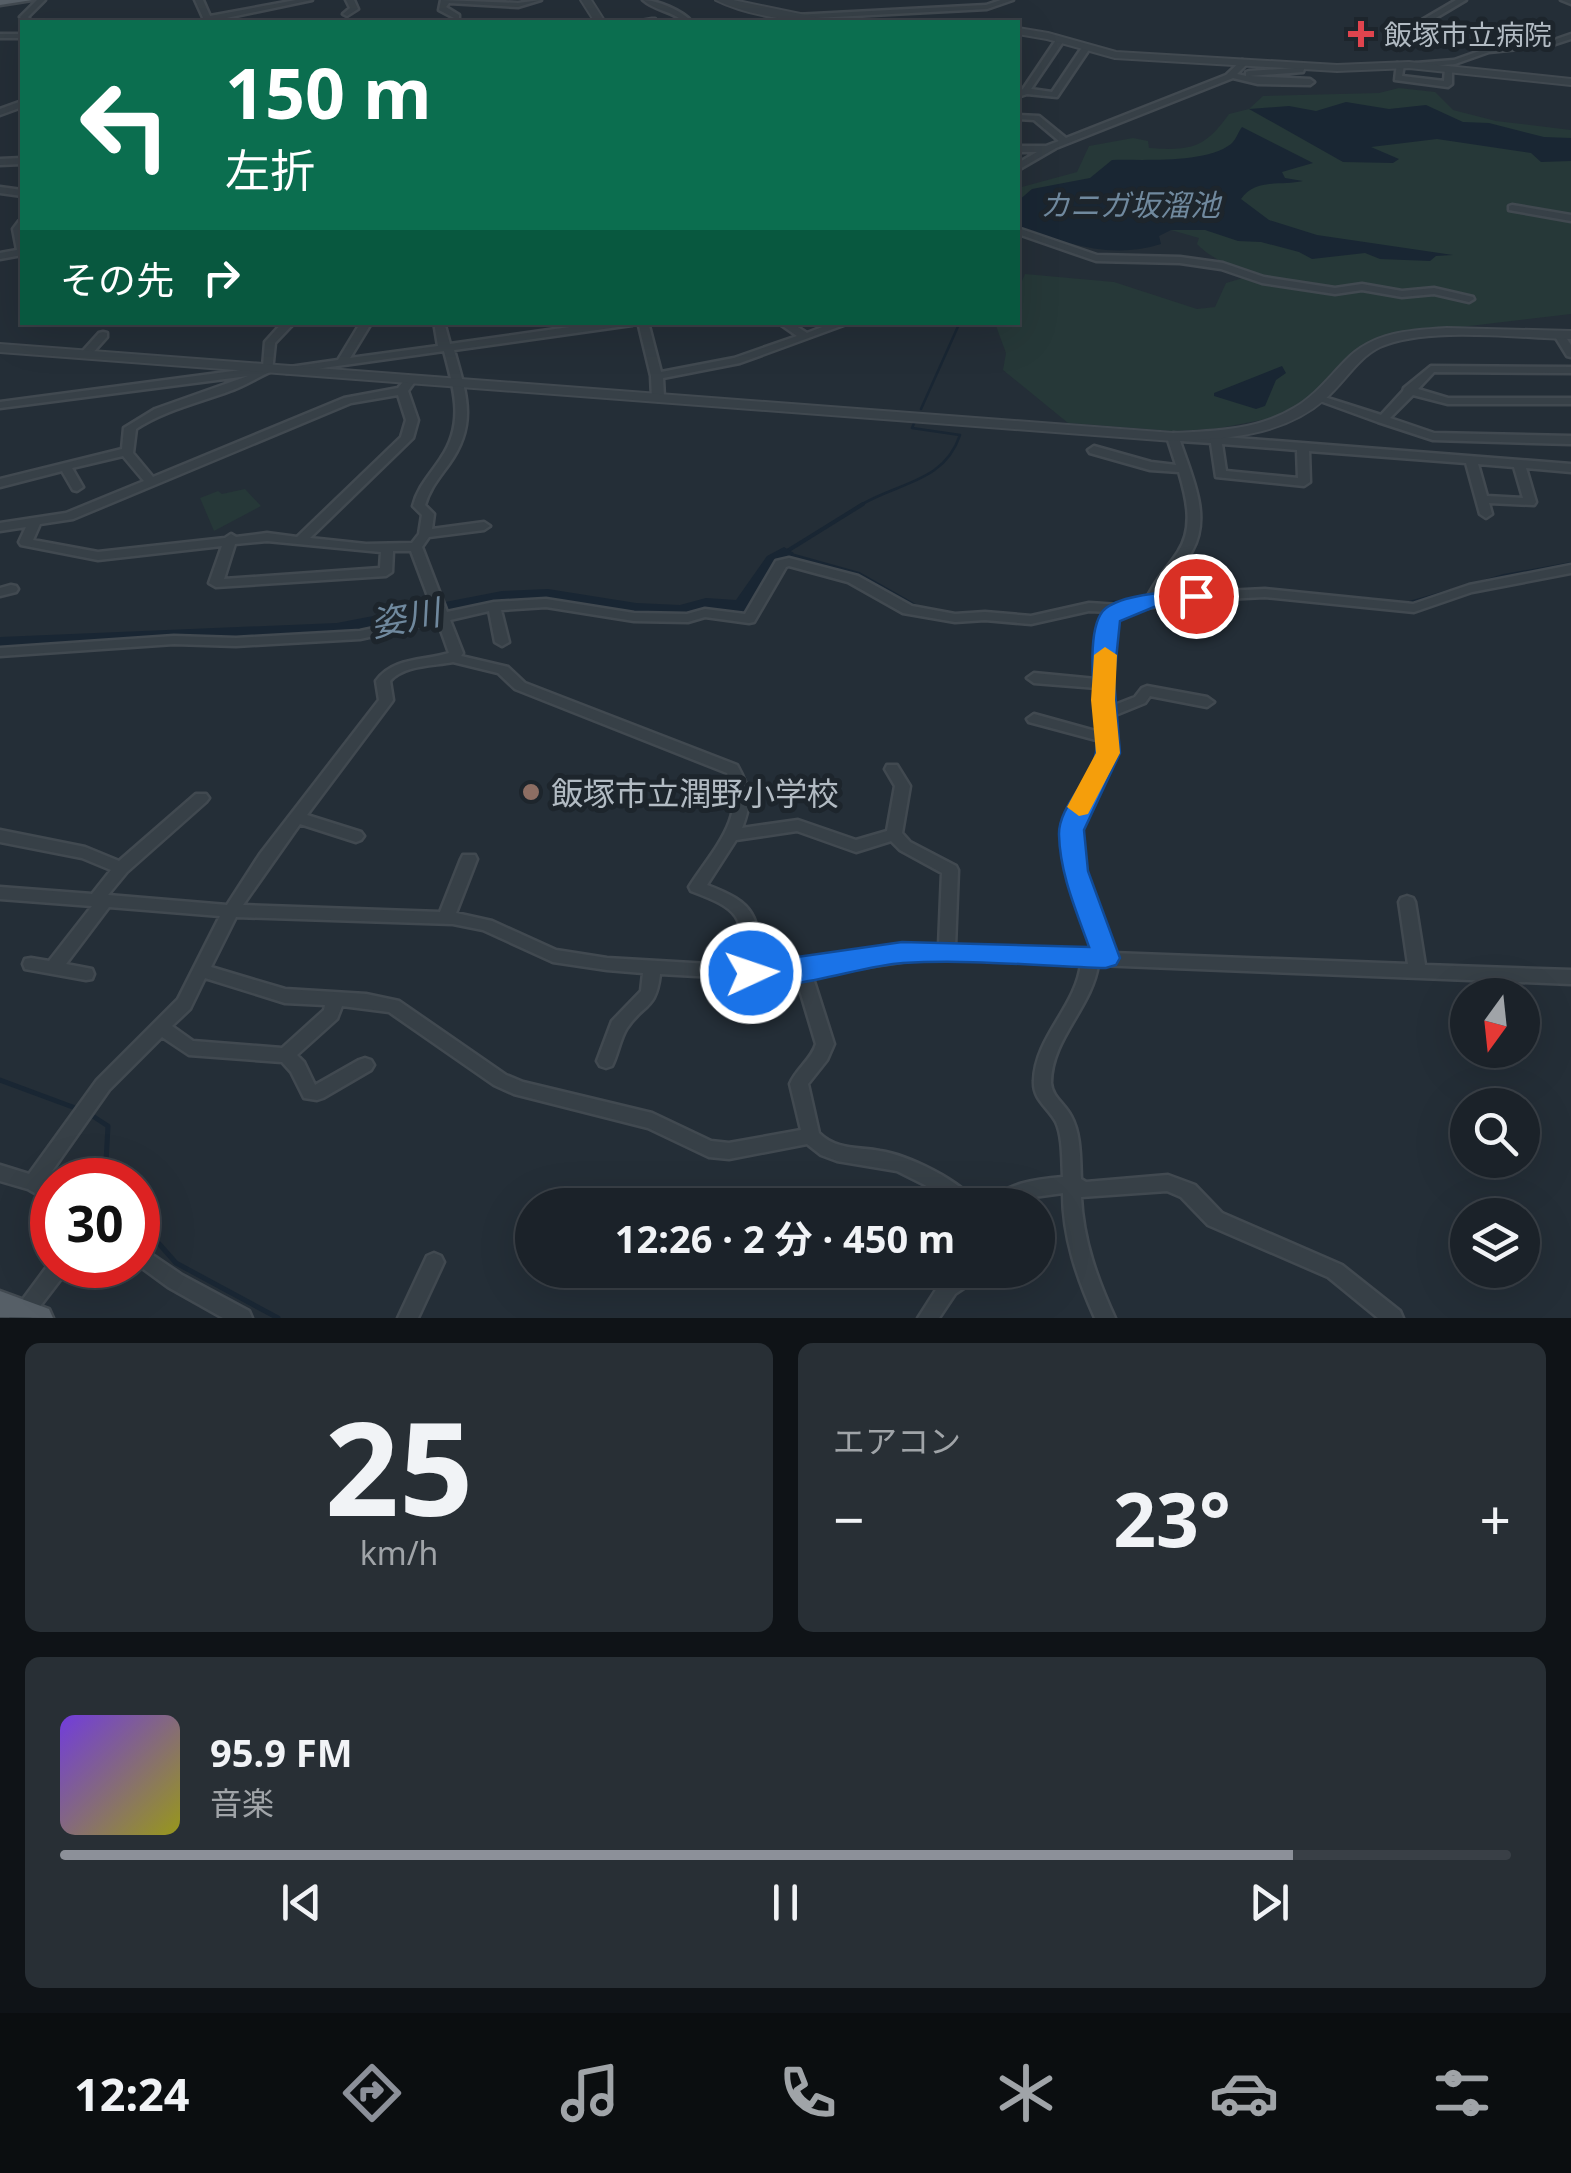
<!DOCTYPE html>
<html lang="ja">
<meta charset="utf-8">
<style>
body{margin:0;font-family:"Noto Sans","Noto Sans JP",sans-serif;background:#282f35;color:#f1f3f6;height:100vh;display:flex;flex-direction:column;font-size:38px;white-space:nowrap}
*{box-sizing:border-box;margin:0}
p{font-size:32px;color:#a0a4a8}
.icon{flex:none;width:55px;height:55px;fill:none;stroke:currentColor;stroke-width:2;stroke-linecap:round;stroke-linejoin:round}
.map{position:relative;height:1318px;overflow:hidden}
.sheet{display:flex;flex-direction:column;gap:25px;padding:25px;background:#0f1317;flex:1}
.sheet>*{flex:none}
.hud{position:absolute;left:20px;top:20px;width:1000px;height:305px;border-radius:0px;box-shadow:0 10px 40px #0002,0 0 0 2px #393f46;background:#0b6e4f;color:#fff;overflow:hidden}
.needle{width:65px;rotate:195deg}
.fabs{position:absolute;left:1450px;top:978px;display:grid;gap:20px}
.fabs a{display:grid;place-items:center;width:90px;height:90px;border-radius:50%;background:#1b2229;box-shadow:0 10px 40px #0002,0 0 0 2px #393f46;font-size:50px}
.speed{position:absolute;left:30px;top:1158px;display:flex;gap:20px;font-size:50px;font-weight:700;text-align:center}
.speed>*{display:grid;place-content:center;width:130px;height:130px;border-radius:50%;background:#1b2229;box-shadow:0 10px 40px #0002,0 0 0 2px #393f46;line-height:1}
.speed .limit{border:15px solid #d22;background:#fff;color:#111}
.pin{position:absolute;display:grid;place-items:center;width:85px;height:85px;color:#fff;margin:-42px;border:5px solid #fff;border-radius:50%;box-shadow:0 2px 10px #0007}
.me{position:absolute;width:110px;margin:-55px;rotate:87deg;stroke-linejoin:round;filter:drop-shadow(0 0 8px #0008)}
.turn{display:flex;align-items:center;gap:35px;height:210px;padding:0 40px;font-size:45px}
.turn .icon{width:130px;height:130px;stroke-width:2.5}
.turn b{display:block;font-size:70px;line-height:85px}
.then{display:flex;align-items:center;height:95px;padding:0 40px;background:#0003;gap:20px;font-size:38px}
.big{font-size:75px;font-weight:700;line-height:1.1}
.sheet .tile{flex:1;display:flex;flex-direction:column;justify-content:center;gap:15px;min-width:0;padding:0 35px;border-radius:15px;background:#282f35}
.sheet .dial{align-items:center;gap:0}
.dial b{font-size:130px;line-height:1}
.song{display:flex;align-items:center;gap:30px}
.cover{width:120px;height:120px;border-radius:15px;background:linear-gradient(135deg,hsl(260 70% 55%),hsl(60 70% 35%))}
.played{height:10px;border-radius:5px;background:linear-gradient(90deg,#8c9099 85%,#393f46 85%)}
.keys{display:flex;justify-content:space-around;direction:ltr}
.heat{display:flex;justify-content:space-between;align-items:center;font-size:55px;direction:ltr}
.sheet .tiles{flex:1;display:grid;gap:25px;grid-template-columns:1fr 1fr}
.tile:last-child{grid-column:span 2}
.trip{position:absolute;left:515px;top:1188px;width:540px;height:100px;border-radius:50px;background:#1b2229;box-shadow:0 10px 40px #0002,0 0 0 2px #393f46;font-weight:700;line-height:100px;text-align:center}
.tabs{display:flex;height:160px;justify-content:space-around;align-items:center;background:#0b0e10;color:#a0a4a8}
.tabs .icon{width:70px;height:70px}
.tabs .active{color:#8c9099}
.tabs b{font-size:45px;color:#f1f3f6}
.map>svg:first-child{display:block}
.green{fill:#263838}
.water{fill:#192633}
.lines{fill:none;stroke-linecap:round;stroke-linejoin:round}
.stream-far2{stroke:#192633;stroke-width:2.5}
.stream-far1{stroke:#192633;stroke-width:4}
.stream{stroke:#192633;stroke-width:5}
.river{fill:#192633;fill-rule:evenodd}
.minor-casing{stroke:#414950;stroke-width:5}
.tertiary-casing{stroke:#414950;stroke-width:4}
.primary-casing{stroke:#414950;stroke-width:5}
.minor{fill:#374047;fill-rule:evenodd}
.tertiary{fill:#374047;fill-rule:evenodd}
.primary{fill:#565f67;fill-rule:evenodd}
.route{fill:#1a73e8;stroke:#114b97;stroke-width:2.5}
.slow{fill:#f59e0b}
.health-dot{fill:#e0444e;stroke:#1d252c;stroke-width:4}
.education-dot{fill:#8d6e63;stroke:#1d252c;stroke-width:4}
.labels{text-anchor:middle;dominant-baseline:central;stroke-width:10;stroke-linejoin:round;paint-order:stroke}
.far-poi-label{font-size:28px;fill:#b2bbc3;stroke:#1d252c;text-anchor:start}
.far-water-label{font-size:30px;font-style:italic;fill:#70899e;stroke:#1d252c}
.poi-label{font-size:32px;fill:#b2bbc3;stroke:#1d252c;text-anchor:start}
.water-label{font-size:35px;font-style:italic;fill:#70899e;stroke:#1d252c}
</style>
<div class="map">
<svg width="1571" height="1318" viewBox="0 0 1571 1318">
<rect width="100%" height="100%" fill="#242e37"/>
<g class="green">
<path d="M1399 88 1435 92 1453 110 1496 121 1571 130V314L1378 337 1361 346 1316 392 1282 416 1215 429 1172 431 1068 423 1003 370 1006 353 996 326 1018 322V290L1025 274 1114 282 1197 309 1215 307 1226 283 1243 278C1229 263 1211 259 1197 244L1199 238 1171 230 1018 216V188L1077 172 1089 146 1133 138 1148 141 1149 148C1191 151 1205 148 1229 114L1249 109 1263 96 1379 93Z"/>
<polygon points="245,489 261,506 214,531 200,498 218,491 222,494"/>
</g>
<g class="water">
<polygon points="1346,102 1389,109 1426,105 1463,122 1489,123 1544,137 1571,138 1571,161 1541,162 1531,153 1437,139 1371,147 1399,159 1393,163 1343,162 1249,109 1289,106 1316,111"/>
<path d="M1242 127 1313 163 1282 172 1285 178 1303 181C1281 186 1255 178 1241 199L1269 220 1317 235 1453 255 1436 256 1430 261 1380 259 1365 253 1312 259 1299 252 1261 242 1238 241 1205 230H1171L1159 236 1161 244C1110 260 1067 243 1018 227V201L1032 189 1090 178 1112 160C1143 159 1205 164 1231 144 1236 140 1238 132 1242 127Z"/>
<polygon points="1282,366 1286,373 1276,380 1265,406 1256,409 1214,396 1214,393"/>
</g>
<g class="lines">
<g class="stream-far2">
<polyline points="921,409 960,322"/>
<path d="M859 506C898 482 944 483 960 435L912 428 915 421"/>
</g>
<g class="stream-far1">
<polyline points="784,553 859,574 917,607"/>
<polyline points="784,553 863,504"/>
<polyline points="1267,590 1292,592"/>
<polyline points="1341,597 1376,600"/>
<polyline points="1157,598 1207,592"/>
<polyline points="1093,604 1148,600"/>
<polyline points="1406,604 1504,576 1571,564"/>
</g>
<g class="stream">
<polyline points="0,1080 78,1109"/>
<polyline points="91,1115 108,1126 105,1180"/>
<polyline points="138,1220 176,1263 278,1318"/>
</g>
<polygon class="river" points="784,547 794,553 782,564 756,607 740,614 706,612 680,619 636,617 548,603 502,605 337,637 0,651 0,637 337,623 502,591 548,589 636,603 680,605 706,598 736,600 767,556"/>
<defs>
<g id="minor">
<polygon points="37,0 45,0 28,17 32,22 24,22 20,17"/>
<polygon points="195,0 203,0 210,16 296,0 312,0 212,21 213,22 205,22"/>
<polygon points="346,0 354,0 358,9 347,16 343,14 350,8"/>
<polygon points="441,0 518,3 541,0 518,7 449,3 446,7 459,15 459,19 456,19 439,10"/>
<path d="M643 0C657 0 683 11 692 22H684C673 11 655 11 643 0Z"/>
<polygon points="1001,0 1013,0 987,9 795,19 791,17 795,15 986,5"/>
<polygon points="1456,0 1466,0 1429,22 1422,20"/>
<polygon points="1561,0 1571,0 1571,4"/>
<polygon points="652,19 655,19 655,22 635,22"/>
<rect x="0" y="34" width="22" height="4"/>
<polygon points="1571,34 1571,39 1549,46 1489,52 1455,64 1416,67 1412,65 1416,63 1454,60 1488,48 1548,42"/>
<polygon points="1058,37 1065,39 1031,89 1052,92 1083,46 1090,48 1057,97 1027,94 1018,97 1018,92 1023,89"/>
<polygon points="1242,60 1249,62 1237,74 1246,76 1246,72 1249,71 1296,68 1301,64 1305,66 1303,72 1249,76 1310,79 1314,82 1310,85 1258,84 1233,78 1056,148 1018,170 1018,163 1037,152 1018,152 1018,146 1046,146 1059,141 1034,120 1018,119 1018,115 1039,116 1066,138 1226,75"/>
<polygon points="1397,63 1404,65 1402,76 1444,81 1445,69 1452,67 1452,84 1448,87 1395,80"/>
<polygon points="19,102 22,102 22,107 0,115 0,109"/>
<polygon points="22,158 22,164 0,165 0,159"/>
<polygon points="0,187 22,190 22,196 0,193"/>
<polygon points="1512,205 1571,215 1571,221 1509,210 1509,206"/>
<polygon points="22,220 22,255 0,259 0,253 17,250 13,229 19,221"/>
<polygon points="1018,228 1097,255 1180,257 1223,263 1264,277 1335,288 1362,284 1402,291 1434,288 1473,297 1474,299 1469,302 1434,294 1402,297 1362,290 1335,294 1262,283 1221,269 1180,263 1096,261 1018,234"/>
<path d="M283 322H295L275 343 272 371C260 376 245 386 230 391 198 403 165 410 136 429L133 453 153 477 344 398 398 388 406 378H414L416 380 408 391 418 420 413 438 310 538 366 544 412 543 419 534 422 515 413 506C418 486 430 475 441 458 465 423 454 389 444 351L287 373 283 372V368L338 360 361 322H372L350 358 438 346 434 322H444L450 344 605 322H637L632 325 454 350C466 393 478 424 449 464 439 478 430 488 425 505L434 514 432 529 484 522 490 526 484 530 429 537 422 547 447 612 494 602 546 599 634 613 687 614 705 609 745 614 776 561 789 558 858 576 912 606 955 614 985 612 1031 616 1089 603 1122 605 1146 600C1154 581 1167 569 1178 552 1194 528 1187 499 1179 472L1150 470 1090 453 1088 450 1094 446 1151 462 1176 465 1167 437 1173 433 1571 464V472L1526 468 1536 502 1534 505 1489 503 1492 514 1486 518 1480 514 1466 463 1309 451 1310 482 1304 486 1216 477 1211 443 1180 441C1191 475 1212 516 1192 551 1182 568 1168 580 1160 598L1186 593 1265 589 1413 604 1469 585 1571 565V573L1472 592 1414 612 1265 597 1186 601 1126 612 1116 622 1110 679 1112 706 1135 697 1142 688 1147 686 1207 697 1214 702 1207 707 1150 696 1145 703 1113 716 1116 739 1115 753 1079 830 1083 871 1112 953 1408 964 1399 902 1401 898 1407 896 1413 898 1415 902 1425 965 1571 970V984L1098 965C1092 1007 1051 1039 1051 1083 1052 1097 1065 1104 1071 1116 1081 1134 1080 1158 1081 1179L1086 1182 1168 1175 1195 1185 1222 1213 1342 1265 1400 1311 1403 1318H1378L1328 1277 1208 1225 1181 1197 1167 1191 1081 1197C1083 1240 1097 1279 1115 1318H1095C1077 1278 1063 1237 1063 1193L1034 1197 1013 1205H989C1003 1183 1038 1179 1063 1177 1062 1160 1063 1137 1056 1122 1048 1107 1033 1100 1034 1081 1035 1037 1076 1007 1081 964L928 958 812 975 834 1044 827 1060 808 1084 819 1133C836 1150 858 1147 880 1151 907 1155 963 1181 977 1205H954L925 1185 897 1171 837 1161 821 1155 807 1144 729 1159 709 1157 648 1128 514 1094 494 1085 389 1012 342 1006 337 1019 297 1055 304 1062 315 1085 359 1060 365 1058 371 1060 374 1065 371 1070 323 1098 317 1100 304 1098 291 1072 282 1062 189 1055 162 1037 109 1090 45 1181 52 1185V1203L28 1189 0 1181V1165L29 1174 97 1080 178 999 220 916 109 907 66 964 92 969 94 974 92 979 86 980 25 969 23 964 25 959 31 958 49 961 92 906 0 899V887L92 894 111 870 82 858 0 842V830L85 847 119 861 196 794H206L209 798 206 802 127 872 108 895 227 905 260 854 379 700 376 681C393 657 424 661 449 653L438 622 360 639 236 646 174 644 0 656V648L174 636 236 638 360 631 435 615 411 551H393L392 572 386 576 216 587 209 583 222 546 98 560 21 545 19 542 26 527 0 531V523L66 513 144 481 123 456 72 468 83 487 77 491 73 490 62 471 0 487V479L122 449 124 428 155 409 248 376 0 408V402L263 367 265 342ZM398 395 406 420 401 437 297 537 267 533 236 537 231 534 225 538 98 552 33 540 40 524 73 519 351 403ZM1222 444 1297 450 1298 478 1226 471ZM1478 464 1514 467 1523 498 1487 496ZM267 541 381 552 380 568 224 579 235 544ZM789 566 848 582 903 613 955 622 985 620 1031 624 1089 611 1110 612 1102 621 1096 679 1034 673 1027 678 1034 683 1097 688 1099 732 1034 714 1027 719 1029 722 1100 741 1101 753 1063 830 1067 871 1096 952 955 947 958 870 956 866 910 842 902 833 910 786 897 765H887L885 769 895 786 887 831 856 840 798 820 742 828C752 802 751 790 737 765L525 683 508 667 461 656 463 653 450 620 489 611 495 642 502 646 509 642 501 610 546 607 634 621 688 622 705 617 749 623 754 622 786 567ZM453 662 498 673 515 689 727 773C750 815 710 853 689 887L691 891C739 909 744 915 743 966L607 958 556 950 492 921 456 913 477 859 475 855H463L461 859 440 912 243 905 300 824 356 842 361 840 364 836 361 832 307 815 391 703 393 700 390 681C404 665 433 666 453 662ZM797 831 856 852 891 841 900 850 942 873 939 946H928L789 966H759C760 916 755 903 707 885L736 840ZM236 917 453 924 483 930 553 962 607 970 643 973 641 991 612 1021 597 1061 600 1066 606 1068 612 1066C618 1054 620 1039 627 1028 644 1003 656 1010 660 974L751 979 796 977 816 1044C812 1059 796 1069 790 1084L801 1130 729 1143 711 1141 652 1113 523 1082 506 1075 399 1001 366 994 285 989 211 967ZM205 978 285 1003 325 1005 324 1010 282 1048 193 1041 172 1026 190 1009Z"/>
<polygon points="638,322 648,322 661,372 734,358 797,336 777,322 790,322 807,333 835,322 852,322 740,363 663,378 664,398 658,401 652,398 651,376"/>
<polygon points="103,332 107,333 107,337 89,357 81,357 81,353 99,333"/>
<polygon points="1559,332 1563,333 1571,345 1571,357 1567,356 1554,335"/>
<polygon points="1431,366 1571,367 1571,373 1434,372 1418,389 1448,398 1571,398 1571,404 1448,404 1413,395 1390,418 1434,433 1571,436 1571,444 1433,440 1378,422 1312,398 1318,395 1381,415 1403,391 1404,388"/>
<polygon points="11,585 16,586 18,589 16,592 0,596 0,588"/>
<polygon points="138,1245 182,1275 249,1311 252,1318 223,1318 168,1287 138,1265"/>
<polygon points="434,1253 441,1256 444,1262 418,1318 398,1318 427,1256"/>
<polygon points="52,1260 52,1265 70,1265 67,1271 31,1318 9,1318"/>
<polygon points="959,1270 985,1270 982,1276 955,1294 939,1318 918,1318 941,1282"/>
</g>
<g id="tertiary">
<polygon points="581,0 591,0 605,22 595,22"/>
<path d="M716 0H733L839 22C803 24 748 16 716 0Z"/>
<polygon points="1018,28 1048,33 1116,52 1337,65 1409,62 1571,79 1571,85 1409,68 1337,71 1115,58 1047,39 1018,34"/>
<path d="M1447 328 1571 331V339C1519 338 1426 326 1380 347 1357 358 1344 383 1325 399 1283 436 1226 439 1173 441L0 352V344L1173 433C1215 431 1258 430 1294 408 1315 396 1329 377 1346 360 1373 332 1410 330 1447 328Z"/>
</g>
<g id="primary">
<polygon points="0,0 32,0 0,5"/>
<polygon points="0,1291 49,1309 53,1318 0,1317"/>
</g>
</defs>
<use href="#minor" class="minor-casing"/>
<use href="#tertiary" class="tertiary-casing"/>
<use href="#primary" class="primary-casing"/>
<use href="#minor" class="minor"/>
<use href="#tertiary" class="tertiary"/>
<use href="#primary" class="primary"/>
</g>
<path class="route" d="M1196 590 1207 596 1204 601 1154 607 1120 621 1114 679 1120 753 1084 830 1088 871 1120 958 1116 965 1106 968C1039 966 970 959 903 963 855 966 788 996 741 981L737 973 741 965 902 942 1089 947C1076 910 1060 874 1059 835 1058 806 1092 780 1096 752 1100 723 1080 628 1106 608 1126 593 1173 592 1196 590Z"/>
<polygon class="slow" points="1105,647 1117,655 1115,700 1120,753 1088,814 1079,816 1067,807 1096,753 1091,700 1094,655"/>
<path class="health-dot" d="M1356 19h10v10h10v10h-10v10h-10v-10h-10v-10h10z"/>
<circle class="education-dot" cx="531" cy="792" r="10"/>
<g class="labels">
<g class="far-poi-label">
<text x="1384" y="34">飯塚市立病院</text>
</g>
<g class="far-water-label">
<text x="1130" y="204">カニガ坂溜池</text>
</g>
<g class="poi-label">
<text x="551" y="792">飯塚市立潤野小学校</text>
</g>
<g class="water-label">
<text transform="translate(405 617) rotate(-11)">姿川</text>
</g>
</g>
</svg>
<div class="fabs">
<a><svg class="needle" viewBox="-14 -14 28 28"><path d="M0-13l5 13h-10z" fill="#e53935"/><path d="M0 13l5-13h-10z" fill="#a0a4a8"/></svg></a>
<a><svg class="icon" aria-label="search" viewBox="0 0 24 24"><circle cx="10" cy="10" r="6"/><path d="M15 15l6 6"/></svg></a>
<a><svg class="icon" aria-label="layers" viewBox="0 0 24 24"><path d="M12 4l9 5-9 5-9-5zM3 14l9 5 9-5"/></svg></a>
</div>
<div class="speed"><div class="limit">30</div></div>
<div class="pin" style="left:1196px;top:596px;background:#d93025"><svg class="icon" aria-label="arrive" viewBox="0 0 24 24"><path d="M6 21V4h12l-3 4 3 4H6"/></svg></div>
<svg class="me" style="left:751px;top:973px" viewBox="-20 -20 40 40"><circle r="17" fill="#1a73e8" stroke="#fff" stroke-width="3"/><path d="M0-11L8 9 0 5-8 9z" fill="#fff"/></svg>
<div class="trip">12:26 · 2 分 · 450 m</div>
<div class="hud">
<div class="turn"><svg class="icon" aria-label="left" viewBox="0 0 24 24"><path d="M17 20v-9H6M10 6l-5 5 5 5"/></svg><div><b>150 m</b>左折</div></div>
<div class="then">その先<svg class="icon" aria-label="right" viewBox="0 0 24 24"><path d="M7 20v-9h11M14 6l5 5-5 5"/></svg></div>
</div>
</div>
<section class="sheet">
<div class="tiles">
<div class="tile dial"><b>25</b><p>km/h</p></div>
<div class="tile"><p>エアコン</p>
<div class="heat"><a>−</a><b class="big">23°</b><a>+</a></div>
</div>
<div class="tile">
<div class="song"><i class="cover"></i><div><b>95.9 FM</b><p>音楽</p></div></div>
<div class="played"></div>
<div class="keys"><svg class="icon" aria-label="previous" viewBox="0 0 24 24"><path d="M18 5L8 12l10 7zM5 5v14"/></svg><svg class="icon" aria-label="pause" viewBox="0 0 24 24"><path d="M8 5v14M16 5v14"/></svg><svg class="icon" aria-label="next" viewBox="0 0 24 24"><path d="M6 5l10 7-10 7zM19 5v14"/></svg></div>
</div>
</div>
</section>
<nav class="tabs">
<b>12:24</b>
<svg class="icon active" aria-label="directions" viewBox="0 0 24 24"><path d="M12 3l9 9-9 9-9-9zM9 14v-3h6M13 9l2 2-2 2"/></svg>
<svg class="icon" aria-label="music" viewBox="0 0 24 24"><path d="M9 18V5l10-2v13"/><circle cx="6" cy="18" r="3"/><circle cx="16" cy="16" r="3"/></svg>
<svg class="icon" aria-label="phone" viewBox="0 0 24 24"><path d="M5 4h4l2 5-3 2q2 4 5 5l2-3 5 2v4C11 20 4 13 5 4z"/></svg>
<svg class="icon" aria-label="climate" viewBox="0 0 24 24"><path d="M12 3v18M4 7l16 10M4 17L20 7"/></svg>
<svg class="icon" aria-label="car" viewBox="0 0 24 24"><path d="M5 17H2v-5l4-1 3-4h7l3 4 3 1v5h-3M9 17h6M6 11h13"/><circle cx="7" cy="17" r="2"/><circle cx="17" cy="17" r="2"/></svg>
<svg class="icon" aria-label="filters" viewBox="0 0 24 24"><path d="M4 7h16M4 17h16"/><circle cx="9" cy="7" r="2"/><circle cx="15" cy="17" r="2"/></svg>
</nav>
